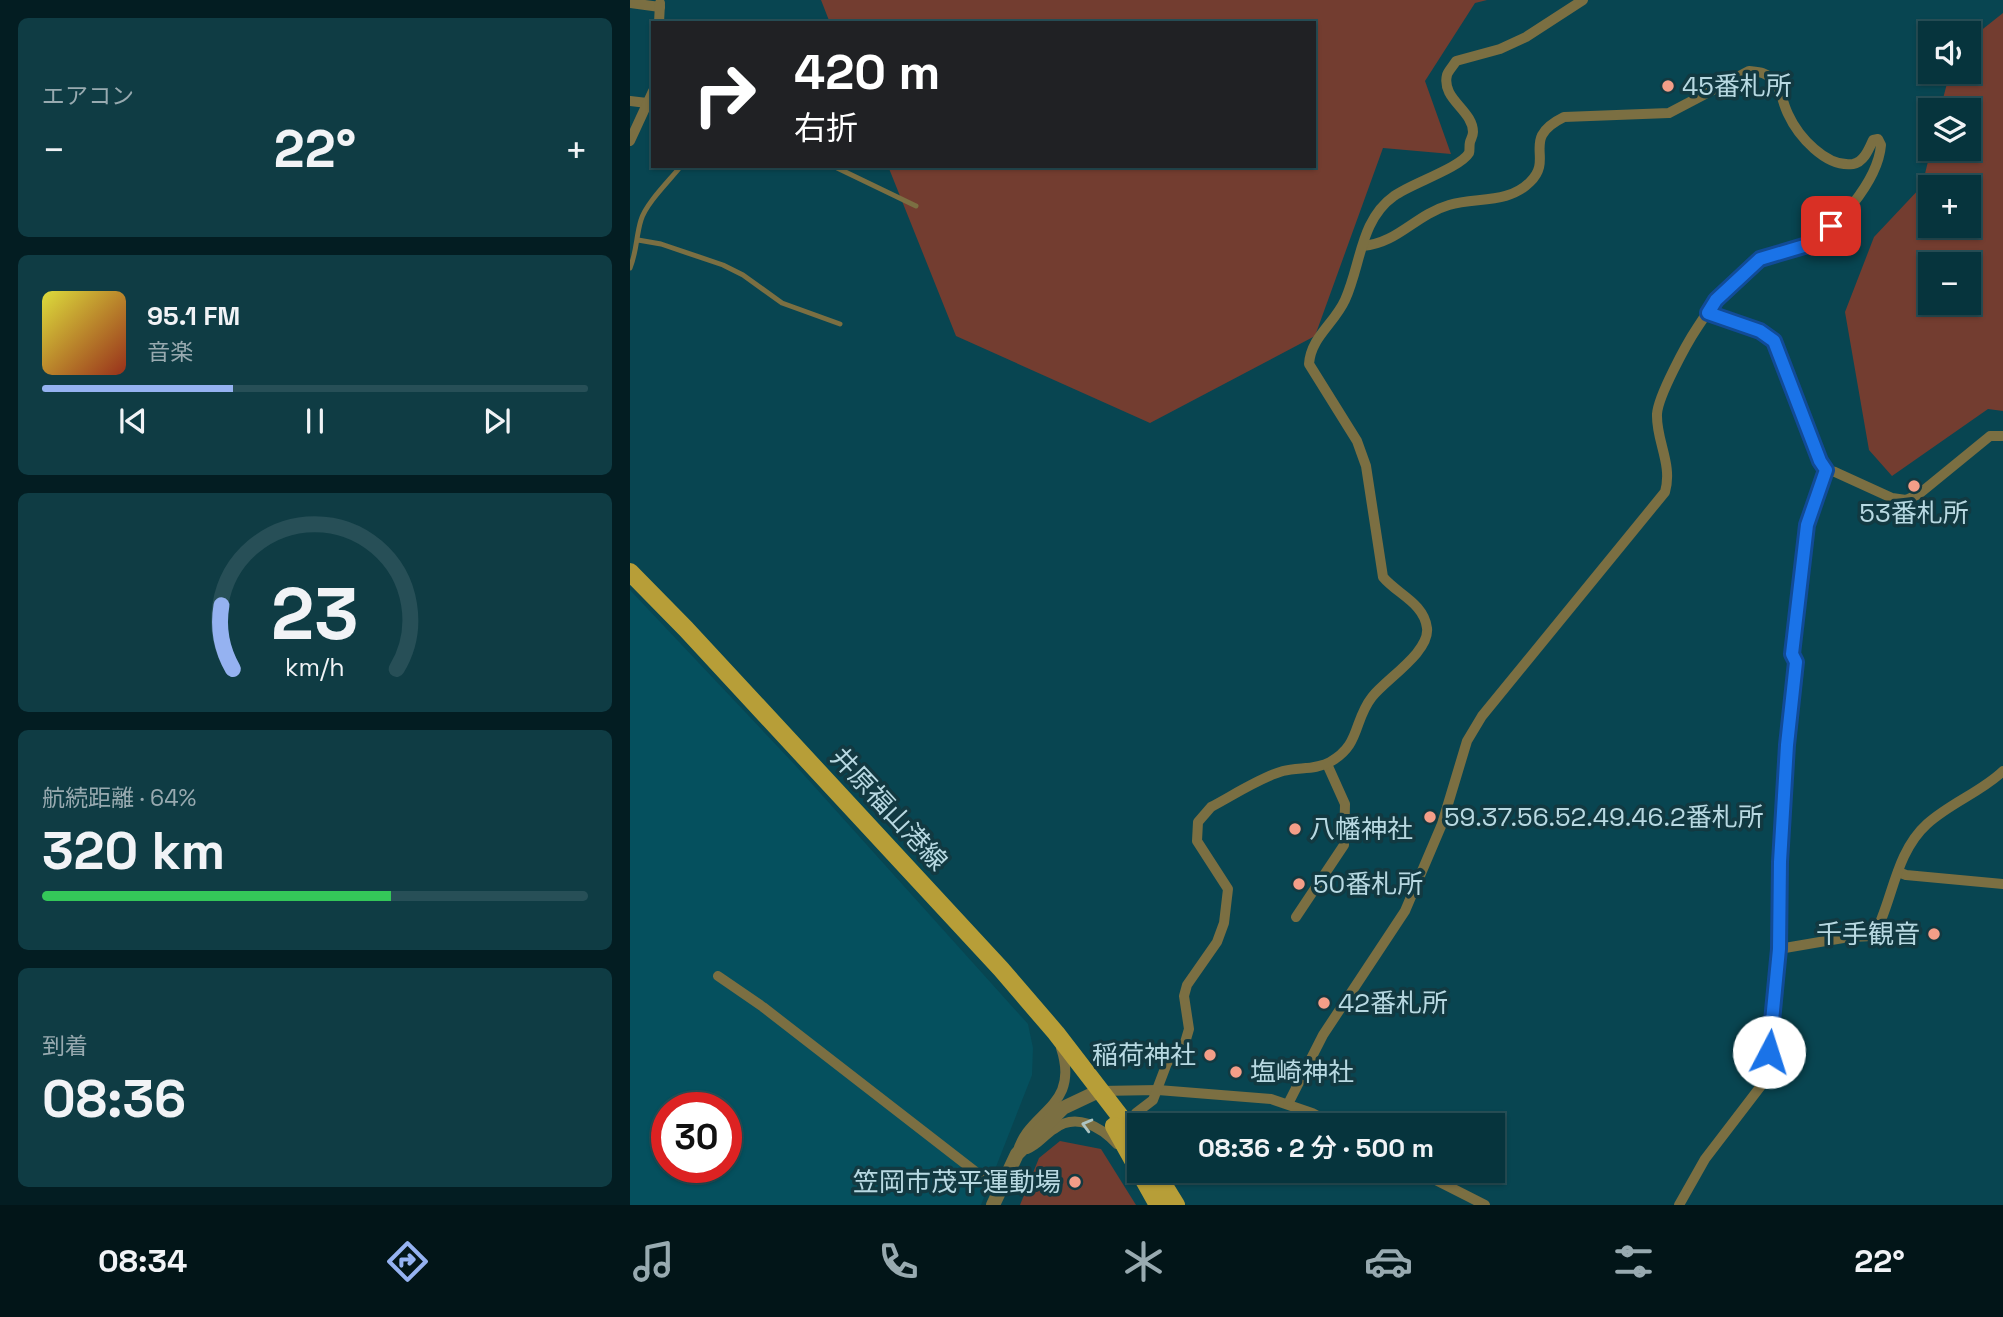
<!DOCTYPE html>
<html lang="ja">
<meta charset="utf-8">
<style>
body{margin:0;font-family:"Space Grotesk","Noto Sans JP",sans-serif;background:#0f3c44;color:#f1f3f6;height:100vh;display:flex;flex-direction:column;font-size:26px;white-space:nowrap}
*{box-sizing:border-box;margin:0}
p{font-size:23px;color:#98aab0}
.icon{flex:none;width:38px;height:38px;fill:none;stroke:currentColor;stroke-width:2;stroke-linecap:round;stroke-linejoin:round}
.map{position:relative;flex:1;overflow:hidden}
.panel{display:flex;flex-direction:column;gap:18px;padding:18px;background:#031d22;width:630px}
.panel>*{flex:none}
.guide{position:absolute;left:21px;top:21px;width:665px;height:147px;border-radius:0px;box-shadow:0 2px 5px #0004,0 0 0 2px #274f57;background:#202124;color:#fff;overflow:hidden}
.buttons{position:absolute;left:1288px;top:21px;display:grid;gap:14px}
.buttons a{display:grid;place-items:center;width:63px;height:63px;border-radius:0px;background:#06343d;box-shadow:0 2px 5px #0004,0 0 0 2px #274f57;font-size:35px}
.speed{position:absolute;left:21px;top:1092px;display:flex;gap:14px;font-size:35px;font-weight:700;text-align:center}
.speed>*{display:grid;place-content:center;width:91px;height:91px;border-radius:50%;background:#06343d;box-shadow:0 2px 5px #0004,0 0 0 2px #274f57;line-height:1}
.speed .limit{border:10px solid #d22;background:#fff;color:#111}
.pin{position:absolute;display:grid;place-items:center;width:60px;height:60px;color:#fff;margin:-30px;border-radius:14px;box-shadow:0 4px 10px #0006}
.me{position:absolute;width:77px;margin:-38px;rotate:5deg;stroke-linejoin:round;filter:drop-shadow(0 0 5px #0008)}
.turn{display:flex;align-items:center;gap:24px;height:147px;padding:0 28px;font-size:32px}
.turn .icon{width:91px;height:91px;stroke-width:2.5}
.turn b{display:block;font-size:49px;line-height:60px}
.big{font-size:52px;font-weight:600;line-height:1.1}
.panel .widget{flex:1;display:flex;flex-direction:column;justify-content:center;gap:10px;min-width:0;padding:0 24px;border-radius:10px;background:#0f3c44}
.panel .dial{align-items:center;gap:0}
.dial svg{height:182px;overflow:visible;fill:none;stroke:#274f57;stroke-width:7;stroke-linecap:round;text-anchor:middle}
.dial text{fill:#f1f3f6;stroke:none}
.song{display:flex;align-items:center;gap:21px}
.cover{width:84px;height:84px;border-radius:10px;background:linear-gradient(135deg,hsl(60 70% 55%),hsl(10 70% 35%))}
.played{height:7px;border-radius:4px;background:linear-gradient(90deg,#95b2f1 35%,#274f57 35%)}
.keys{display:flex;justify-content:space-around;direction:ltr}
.heat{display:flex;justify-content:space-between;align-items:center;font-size:38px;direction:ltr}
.charge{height:10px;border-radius:5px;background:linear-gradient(90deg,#34c759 64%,#274f57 0)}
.trip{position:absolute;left:497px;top:1113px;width:378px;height:70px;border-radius:0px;background:#06343d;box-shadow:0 2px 5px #0004,0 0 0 2px #274f57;font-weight:600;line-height:70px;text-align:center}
.menu{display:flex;height:112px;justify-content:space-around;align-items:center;background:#021518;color:#98aab0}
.menu .icon{width:49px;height:49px}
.menu .active{color:#95b2f1}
.menu b{font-size:32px;color:#f1f3f6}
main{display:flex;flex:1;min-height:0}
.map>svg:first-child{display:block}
.built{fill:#05505e;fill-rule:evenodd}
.green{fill:#733d30;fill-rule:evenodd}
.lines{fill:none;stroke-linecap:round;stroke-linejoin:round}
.service{stroke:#7b6f42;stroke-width:5}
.minor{stroke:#7b6f42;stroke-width:10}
.tertiary{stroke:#7b6f42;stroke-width:14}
.primary{stroke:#b79e38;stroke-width:18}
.oneway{stroke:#acc4c2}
.route-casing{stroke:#114b97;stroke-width:18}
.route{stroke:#1a73e8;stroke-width:12}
.poi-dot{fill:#f49e88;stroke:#123941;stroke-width:2.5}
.labels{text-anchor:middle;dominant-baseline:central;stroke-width:7;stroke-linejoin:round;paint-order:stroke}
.poi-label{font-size:26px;fill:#b8d9e2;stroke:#123941;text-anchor:start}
.street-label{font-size:26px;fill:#b8d9e2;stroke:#123941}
</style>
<main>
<section class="panel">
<div class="widget"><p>エアコン</p>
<div class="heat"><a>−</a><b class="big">22°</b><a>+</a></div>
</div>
<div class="widget">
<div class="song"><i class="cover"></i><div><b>95.1 FM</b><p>音楽</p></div></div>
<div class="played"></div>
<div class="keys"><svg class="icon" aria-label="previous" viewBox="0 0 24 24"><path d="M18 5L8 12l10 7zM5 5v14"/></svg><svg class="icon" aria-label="pause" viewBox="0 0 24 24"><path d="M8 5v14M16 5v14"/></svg><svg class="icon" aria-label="next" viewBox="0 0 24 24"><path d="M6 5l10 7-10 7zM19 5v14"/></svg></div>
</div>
<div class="widget dial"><svg viewBox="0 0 100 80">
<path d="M14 69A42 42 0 1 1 86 69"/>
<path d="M14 69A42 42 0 0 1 9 41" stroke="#95b2f1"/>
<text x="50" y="56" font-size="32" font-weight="700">23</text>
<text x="50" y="72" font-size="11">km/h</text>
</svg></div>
<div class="widget"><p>航続距離 · 64%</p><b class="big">320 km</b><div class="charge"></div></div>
<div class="widget"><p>到着</p><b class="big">08:36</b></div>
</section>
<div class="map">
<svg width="1373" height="1205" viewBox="0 0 1373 1205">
<rect width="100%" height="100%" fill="#084551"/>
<path class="built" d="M0 590 165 765 398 1024 403 1048 402 1075 351 1205H0ZM37 1108H96V1167H37Z"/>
<g class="green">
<polygon points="191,0 857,0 845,3 795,81 821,154 753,148 685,336 520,423 326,336 258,166 684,166 684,23 200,23"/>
<path d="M1373 13V411L1358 409 1262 476 1239 450 1215 312 1244 237 1292 186 1301 149H1339V110H1310L1320 72H1339V40ZM1300 187H1339V226H1300ZM1300 264H1339V303H1300Z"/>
<polygon points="430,1141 471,1149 506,1205 390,1205 409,1158"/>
</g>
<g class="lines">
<g class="service">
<polyline points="203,166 286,206"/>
<polyline points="8,240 31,244 93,265 113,275 152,303 210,324"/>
<path d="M0 268C7 251 6 236 11 220 16 203 40 180 51 166"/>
</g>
<g class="minor">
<polyline points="0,3 30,7"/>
<polyline points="29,23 30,3"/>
<polyline points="0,101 17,103"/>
<polyline points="0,141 23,91"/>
<polyline points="1078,313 1130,331 1144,341 1190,462 1196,470"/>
<polyline points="1268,872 1276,875 1373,884"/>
<polyline points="666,917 714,845 715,804 697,764"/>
<path d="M1149 949C1150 853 1153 757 1166 662L1162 655 1177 525 1196 470 1205 472 1262 498 1276 500 1289 494 1360 436H1373"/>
<polyline points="88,976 133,1007 369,1190"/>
<polyline points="469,1091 528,1090 641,1099 682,1113 704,1125"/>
<path d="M658 1104 693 1035 775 911 812 824 837 741 852 716 1035 492C1043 464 1026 441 1027 414 1028 396 1057 343 1067 328 1083 303 1103 277 1127 261 1140 253 1159 253 1173 247 1205 232 1248 181 1251 145L1248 139 1243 140C1239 149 1234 162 1223 164 1196 168 1168 136 1158 114 1152 102 1152 90 1143 80 1136 72 1129 72 1119 71L1039 113 934 117C889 139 925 158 900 182 878 204 847 197 819 205 785 215 768 243 733 246"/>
<path d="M507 1133 503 1126 506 1113 523 1100 537 1063 554 1046 559 1029 554 996 557 985 587 942 594 923 598 889 567 841 568 822 581 807C602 796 631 777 653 771 668 767 686 770 700 762 731 745 723 721 742 697 756 679 800 652 797 628 794 603 767 594 753 577L736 466 727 441 679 364C681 337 704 324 715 300 731 265 730 220 764 196 780 184 830 168 839 153 840 150 839 146 840 142 841 139 843 136 843 132 843 110 811 99 817 75 818 71 824 65 826 61L870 49 896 37 953 0"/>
<path d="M397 1149C408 1145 414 1135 424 1129 446 1112 471 1127 487 1144"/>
<path d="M387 1154C397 1110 451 1109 431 1048"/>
<polyline points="788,1171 855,1205"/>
<path d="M1049 1205 1075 1159 1137 1078 1149 949 1219 937 1244 936C1263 900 1265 853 1297 824 1320 803 1351 792 1373 771"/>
</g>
<polyline class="tertiary" points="363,1205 387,1154 433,1108 469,1091"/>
<g class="primary">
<polyline points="0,572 56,629 371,969 426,1033 496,1124 509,1146"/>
<polyline points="484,1126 528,1205"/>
<polyline points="525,1171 546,1205"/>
</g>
</g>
<defs><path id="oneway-chevron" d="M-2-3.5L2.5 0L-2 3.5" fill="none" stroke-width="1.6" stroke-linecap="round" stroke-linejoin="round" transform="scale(1.75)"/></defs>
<use class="oneway" href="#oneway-chevron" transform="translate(457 1125) rotate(-165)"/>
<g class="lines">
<defs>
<polyline id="route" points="1139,1052 1149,949 1150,862 1157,745 1166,662 1162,654 1177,525 1196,470 1190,461 1144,341 1130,331 1078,313 1086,300 1130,259 1174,246 1191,237 1201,226"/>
</defs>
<use href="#route" class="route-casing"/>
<use href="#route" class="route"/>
</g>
<g class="poi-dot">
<circle cx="1038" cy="86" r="7"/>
<circle cx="1284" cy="486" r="7"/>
<circle cx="800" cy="817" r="7"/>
<circle cx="665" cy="829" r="7"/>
<circle cx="669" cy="884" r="7"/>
<circle cx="1304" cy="934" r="7"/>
<circle cx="694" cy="1003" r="7"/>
<circle cx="580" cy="1055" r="7"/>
<circle cx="606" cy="1072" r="7"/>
<circle cx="445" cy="1182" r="7"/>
</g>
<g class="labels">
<g class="poi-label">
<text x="1052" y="86">45番札所</text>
<text x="1284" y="513" text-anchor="middle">53番札所</text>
<text x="814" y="817">59.37.56.52.49.46.2番札所</text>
<text x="679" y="829">八幡神社</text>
<text x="683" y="884">50番札所</text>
<text x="1290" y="934" text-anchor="end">千手観音</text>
<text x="708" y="1003">42番札所</text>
<text x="566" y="1055" text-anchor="end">稲荷神社</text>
<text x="620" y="1072">塩崎神社</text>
<text x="431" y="1182" text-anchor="end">笠岡市茂平運動場</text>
</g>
<g class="street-label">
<text transform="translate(259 809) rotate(47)">井原福山港線</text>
</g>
</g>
</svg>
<div class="buttons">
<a><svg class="icon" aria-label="sound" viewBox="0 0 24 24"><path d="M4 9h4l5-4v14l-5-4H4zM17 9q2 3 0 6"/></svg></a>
<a><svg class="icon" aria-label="layers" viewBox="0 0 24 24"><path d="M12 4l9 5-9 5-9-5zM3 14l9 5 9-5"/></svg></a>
<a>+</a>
<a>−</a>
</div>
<div class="speed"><div class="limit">30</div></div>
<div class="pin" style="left:1201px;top:226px;background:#d93025"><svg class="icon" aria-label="arrive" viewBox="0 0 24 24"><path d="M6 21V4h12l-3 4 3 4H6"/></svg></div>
<svg class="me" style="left:1139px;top:1052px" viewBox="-20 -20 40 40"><circle r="19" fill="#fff"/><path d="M0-13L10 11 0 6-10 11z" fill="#1a73e8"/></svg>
<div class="trip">08:36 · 2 分 · 500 m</div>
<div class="guide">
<div class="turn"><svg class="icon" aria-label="right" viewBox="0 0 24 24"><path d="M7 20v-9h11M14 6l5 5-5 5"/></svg><div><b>420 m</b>右折</div></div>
</div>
</div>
</main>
<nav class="menu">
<b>08:34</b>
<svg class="icon active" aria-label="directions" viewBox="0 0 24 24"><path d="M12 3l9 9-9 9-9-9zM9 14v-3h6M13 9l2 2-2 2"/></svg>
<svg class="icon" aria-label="music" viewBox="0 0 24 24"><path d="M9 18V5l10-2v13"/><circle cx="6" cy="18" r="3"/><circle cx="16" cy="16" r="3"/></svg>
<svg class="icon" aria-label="phone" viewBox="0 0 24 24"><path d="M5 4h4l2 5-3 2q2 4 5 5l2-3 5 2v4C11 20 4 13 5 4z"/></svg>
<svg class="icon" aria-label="climate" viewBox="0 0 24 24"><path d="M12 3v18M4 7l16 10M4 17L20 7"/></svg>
<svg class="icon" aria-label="car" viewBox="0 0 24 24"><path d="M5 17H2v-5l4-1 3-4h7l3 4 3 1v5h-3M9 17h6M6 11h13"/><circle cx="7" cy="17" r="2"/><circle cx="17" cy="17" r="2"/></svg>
<svg class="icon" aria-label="filters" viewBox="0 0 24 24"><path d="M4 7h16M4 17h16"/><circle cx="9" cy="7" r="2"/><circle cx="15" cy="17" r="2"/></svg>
<b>22°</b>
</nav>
